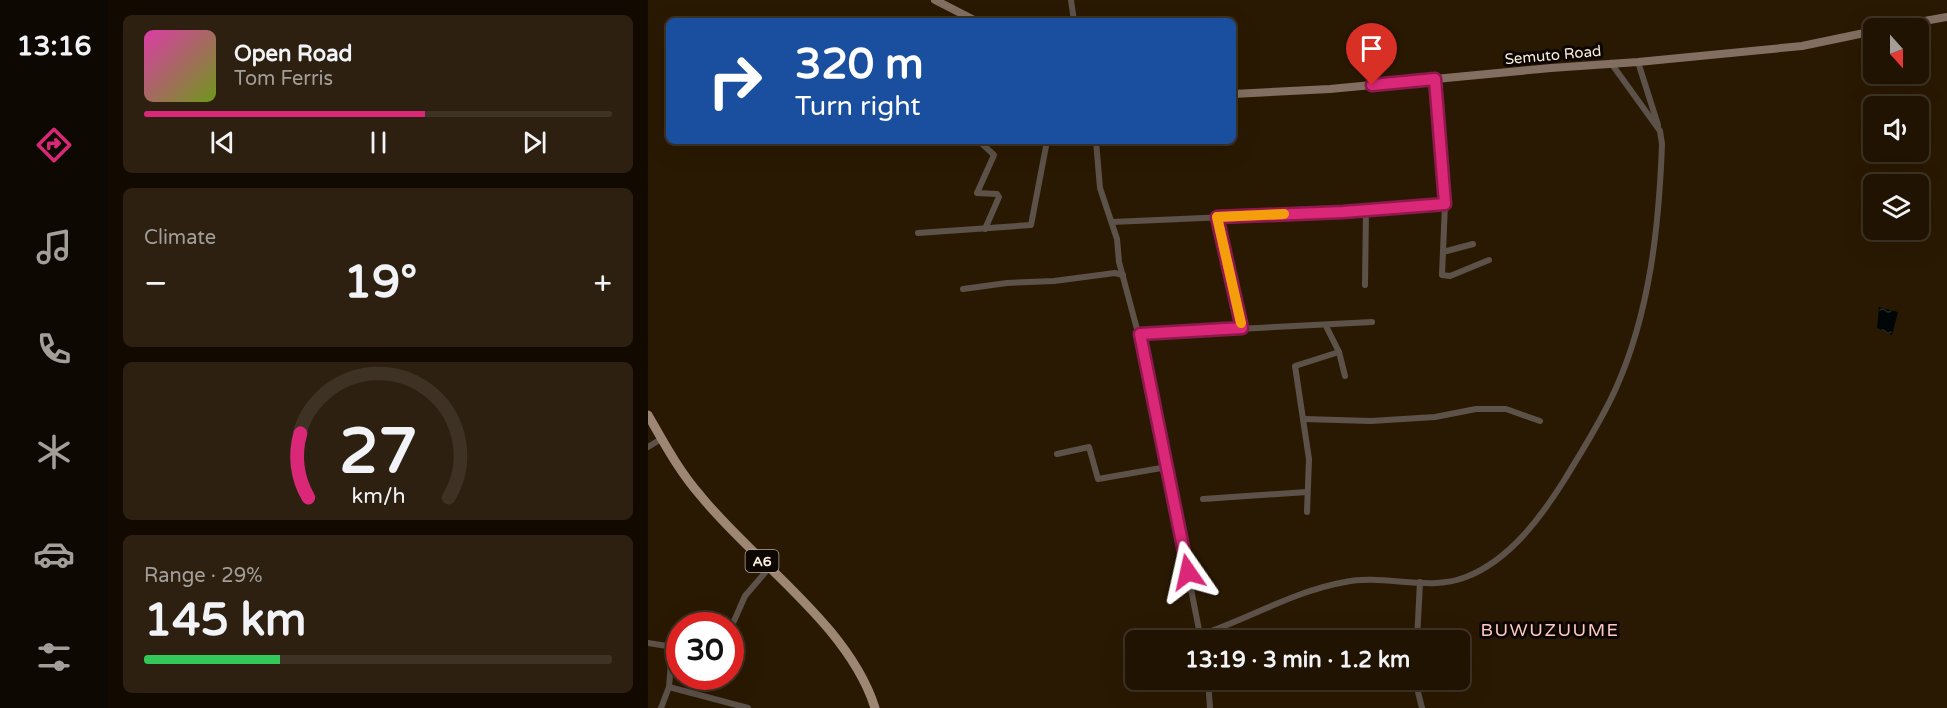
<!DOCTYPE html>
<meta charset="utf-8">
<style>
body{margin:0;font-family:"Varela Round",sans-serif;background:#2d2011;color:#f1f3f6;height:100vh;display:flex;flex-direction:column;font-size:22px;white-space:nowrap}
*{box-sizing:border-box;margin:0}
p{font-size:20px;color:#a29e99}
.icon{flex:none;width:33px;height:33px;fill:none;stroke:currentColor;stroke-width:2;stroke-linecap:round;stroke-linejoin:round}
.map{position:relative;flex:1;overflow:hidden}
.panel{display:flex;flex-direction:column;gap:15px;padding:15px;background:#120a01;width:540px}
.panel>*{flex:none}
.banner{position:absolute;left:18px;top:18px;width:570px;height:126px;border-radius:9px;box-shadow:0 6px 24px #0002,0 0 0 2px #3d3224;background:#1a4fa0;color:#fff;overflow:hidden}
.needle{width:39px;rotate:159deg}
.tools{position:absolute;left:1215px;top:18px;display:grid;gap:12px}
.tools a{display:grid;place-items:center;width:66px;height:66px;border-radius:9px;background:#201302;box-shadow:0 6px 24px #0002,0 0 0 2px #3d3224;font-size:30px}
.speed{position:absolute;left:18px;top:612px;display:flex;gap:12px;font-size:30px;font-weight:700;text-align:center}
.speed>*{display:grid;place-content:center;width:78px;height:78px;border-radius:50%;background:#201302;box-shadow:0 6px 24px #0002,0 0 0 2px #3d3224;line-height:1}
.speed .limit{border:9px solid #d22;background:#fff;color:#111}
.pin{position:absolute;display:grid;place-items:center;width:51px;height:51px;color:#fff;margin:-62px -26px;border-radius:50% 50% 50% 0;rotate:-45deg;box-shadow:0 0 6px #0007}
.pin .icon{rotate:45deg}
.me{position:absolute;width:66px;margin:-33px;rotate:349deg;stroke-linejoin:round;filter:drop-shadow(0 0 4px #0008)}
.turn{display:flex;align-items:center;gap:21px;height:126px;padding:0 30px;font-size:27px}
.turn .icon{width:78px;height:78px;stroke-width:2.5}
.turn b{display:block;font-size:42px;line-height:51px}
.big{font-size:45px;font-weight:700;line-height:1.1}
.panel .tile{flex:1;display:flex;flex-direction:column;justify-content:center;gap:9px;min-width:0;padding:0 21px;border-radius:9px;background:#2d2011}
.panel .dial{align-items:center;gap:0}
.dial svg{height:156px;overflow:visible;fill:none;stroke:#3d3224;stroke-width:7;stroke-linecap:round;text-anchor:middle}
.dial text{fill:#f1f3f6;stroke:none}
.song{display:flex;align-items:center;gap:18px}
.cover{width:72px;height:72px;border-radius:9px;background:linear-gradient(135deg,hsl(320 70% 55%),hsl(80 70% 35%))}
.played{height:6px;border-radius:3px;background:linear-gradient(90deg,#db2777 60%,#3d3224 60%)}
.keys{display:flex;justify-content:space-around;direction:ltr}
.heat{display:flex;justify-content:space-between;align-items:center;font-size:33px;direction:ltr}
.charge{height:9px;border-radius:4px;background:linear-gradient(90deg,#34c759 29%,#3d3224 0)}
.trip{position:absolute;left:477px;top:630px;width:345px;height:60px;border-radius:9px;background:#201302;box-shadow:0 6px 24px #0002,0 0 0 2px #3d3224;font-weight:700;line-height:60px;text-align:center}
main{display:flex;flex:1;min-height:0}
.tab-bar{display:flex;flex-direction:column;width:108px;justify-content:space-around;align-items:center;background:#0d0801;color:#a29e99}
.tab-bar .icon{width:42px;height:42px}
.tab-bar .selected{color:#db2777}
.tab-bar b{font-size:27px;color:#f1f3f6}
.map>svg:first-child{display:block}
.water{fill:url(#water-ripples)}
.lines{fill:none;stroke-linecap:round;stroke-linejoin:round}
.street{stroke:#5d5249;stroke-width:6}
.secondary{stroke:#826f61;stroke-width:8}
.primary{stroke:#9e8674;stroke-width:9}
.route-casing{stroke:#8e194d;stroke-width:15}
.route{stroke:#db2777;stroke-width:10}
.slow{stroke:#f59e0b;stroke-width:10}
.labels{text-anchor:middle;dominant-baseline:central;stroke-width:6;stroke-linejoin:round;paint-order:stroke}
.shield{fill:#0d0601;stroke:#b4a99e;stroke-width:1.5}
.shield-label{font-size:14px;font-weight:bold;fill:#fbefe1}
.street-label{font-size:15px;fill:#fbefe1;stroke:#0d0601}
.quarter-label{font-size:18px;letter-spacing:1.5px;fill:#fdc9c3;stroke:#0d0601}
</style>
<main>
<nav class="tab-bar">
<b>13:16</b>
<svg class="icon selected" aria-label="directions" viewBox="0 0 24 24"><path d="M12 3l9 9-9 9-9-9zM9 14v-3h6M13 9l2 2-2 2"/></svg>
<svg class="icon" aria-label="music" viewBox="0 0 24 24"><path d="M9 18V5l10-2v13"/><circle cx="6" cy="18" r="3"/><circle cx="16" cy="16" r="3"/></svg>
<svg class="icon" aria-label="phone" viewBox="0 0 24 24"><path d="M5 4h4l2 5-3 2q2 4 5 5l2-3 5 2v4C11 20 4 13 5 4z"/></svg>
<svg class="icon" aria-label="climate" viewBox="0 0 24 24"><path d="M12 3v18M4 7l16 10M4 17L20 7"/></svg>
<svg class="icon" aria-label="car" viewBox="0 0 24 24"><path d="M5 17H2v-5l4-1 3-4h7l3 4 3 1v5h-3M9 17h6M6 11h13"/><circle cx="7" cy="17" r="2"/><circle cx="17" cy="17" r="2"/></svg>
<svg class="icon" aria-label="filters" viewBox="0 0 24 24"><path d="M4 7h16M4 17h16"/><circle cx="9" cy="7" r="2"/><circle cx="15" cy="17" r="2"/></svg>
</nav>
<section class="panel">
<div class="tile">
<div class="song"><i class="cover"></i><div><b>Open Road</b><p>Tom Ferris</p></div></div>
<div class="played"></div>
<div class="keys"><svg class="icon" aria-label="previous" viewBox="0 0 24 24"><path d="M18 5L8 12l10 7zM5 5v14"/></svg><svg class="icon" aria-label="pause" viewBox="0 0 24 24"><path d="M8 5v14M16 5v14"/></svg><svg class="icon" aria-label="next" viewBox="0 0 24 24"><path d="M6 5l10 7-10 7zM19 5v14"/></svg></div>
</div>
<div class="tile"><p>Climate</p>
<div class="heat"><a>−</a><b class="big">19°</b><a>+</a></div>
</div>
<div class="tile dial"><svg viewBox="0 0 100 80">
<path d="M14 69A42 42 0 1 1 86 69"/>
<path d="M14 69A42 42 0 0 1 10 36" stroke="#db2777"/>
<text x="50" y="56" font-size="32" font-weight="700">27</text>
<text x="50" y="72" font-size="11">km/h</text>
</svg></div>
<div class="tile"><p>Range · 29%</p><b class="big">145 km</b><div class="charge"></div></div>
</section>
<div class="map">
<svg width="1299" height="708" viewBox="0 0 1299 708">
<defs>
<pattern id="water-ripples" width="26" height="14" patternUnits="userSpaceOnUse" patternTransform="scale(1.5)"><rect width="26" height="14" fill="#000606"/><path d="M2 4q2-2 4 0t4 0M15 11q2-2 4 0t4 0" fill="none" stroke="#262b2a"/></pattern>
</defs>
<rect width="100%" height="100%" fill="#2a1902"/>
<polygon class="water" points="1231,307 1250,312 1244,335 1229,328"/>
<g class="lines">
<g class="street">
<polyline points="423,0 426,21"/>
<polyline points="990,62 1010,125"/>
<polyline points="787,79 797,204 794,275 802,276 841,260"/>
<polyline points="331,141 346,155 329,193 349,194 351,197 337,229"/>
<polyline points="448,141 452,188 469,239 471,262 501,374 553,640"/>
<polyline points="569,217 594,328"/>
<polyline points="464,222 695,212 797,204"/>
<polyline points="270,233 383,225 399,141"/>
<polyline points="795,252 825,244"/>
<polyline points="717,285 718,210"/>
<polyline points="315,289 359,283 406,281 467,273 475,275"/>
<polyline points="678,326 691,352 697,376"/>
<polyline points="492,334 724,322"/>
<polyline points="656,419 723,421 787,417 828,409 858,409 892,421"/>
<polyline points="0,447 13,439"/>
<polyline points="409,454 441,447 450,479 519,467"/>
<polyline points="555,499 659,492"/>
<polyline points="659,512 661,459 647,366 691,352"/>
<polyline points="86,621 97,596 121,568"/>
<path d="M552 635C600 619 646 591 697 582 737 574 780 592 818 577 862 560 893 517 917 479 935 449 954 420 968 388 1002 312 1011 226 1014 144L1012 131 963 63"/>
<polyline points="769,640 772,582"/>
<polyline points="0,643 19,646 24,651 21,687 100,708"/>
<polyline points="560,680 562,708"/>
<polyline points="767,680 774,708"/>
<polyline points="13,708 21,687"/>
</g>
<g class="secondary">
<polyline points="287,0 328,21"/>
<polyline points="1237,28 1299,17"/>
<polyline points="585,94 682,89 903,68 990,62 1154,46 1226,31"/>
</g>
<path class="primary" d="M0 415C16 443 31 471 52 495 106 562 201 625 227 708"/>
</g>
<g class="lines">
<defs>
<polyline id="route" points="540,572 492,334 594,328 569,217 695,212 797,204 787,79 724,85"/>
</defs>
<use href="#route" class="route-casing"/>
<use href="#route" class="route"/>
<polyline class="slow" points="593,323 569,217 636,214"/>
</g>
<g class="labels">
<rect class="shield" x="97.5" y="550" width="33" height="22" rx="4.5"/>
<g class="shield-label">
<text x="114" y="561">A6</text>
</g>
<g class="street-label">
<text transform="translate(905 55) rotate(-5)">Semuto Road</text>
</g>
<g class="quarter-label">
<text x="902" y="630">BUWUZUUME</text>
</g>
</g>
</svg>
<div class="tools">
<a><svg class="needle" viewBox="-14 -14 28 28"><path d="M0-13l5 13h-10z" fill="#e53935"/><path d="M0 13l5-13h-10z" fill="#a29e99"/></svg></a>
<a><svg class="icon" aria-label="sound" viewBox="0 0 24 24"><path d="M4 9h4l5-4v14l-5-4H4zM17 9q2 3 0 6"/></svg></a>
<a><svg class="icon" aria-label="layers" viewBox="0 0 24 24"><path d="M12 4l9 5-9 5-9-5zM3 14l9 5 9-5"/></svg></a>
</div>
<div class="speed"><div class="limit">30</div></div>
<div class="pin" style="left:724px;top:85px;background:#d93025"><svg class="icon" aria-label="arrive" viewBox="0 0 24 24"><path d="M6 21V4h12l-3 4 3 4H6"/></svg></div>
<svg class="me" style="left:540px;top:572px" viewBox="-20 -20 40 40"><path d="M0-17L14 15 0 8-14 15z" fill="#db2777" stroke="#fff" stroke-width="4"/></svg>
<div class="trip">13:19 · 3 min · 1.2 km</div>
<div class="banner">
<div class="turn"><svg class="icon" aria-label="right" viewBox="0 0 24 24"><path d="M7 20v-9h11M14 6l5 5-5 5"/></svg><div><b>320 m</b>Turn right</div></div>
</div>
</div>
</main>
